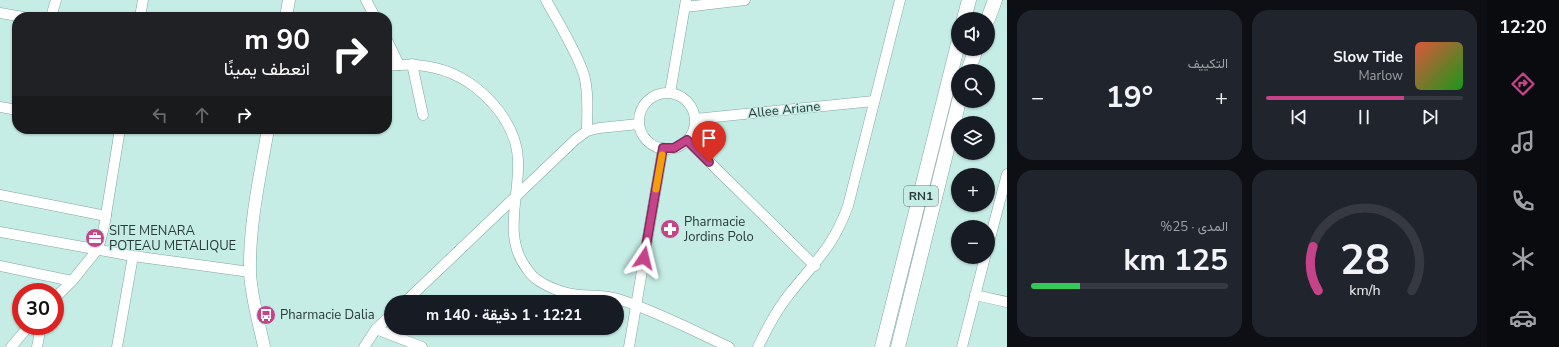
<!DOCTYPE html>
<html lang="ar">
<meta charset="utf-8">
<style>
body{margin:0;font-family:"Nunito Sans",Vazirmatn,sans-serif;background:#20242c;color:#f1f3f6;direction:rtl;height:100vh;display:flex;flex-direction:column;font-size:15px;white-space:nowrap}
*{box-sizing:border-box;margin:0}
p{font-size:13px;color:#9ea1a6}
.icon{flex:none;width:22px;height:22px;fill:none;stroke:currentColor;stroke-width:2;stroke-linecap:round;stroke-linejoin:round}
.map{position:relative;flex:1;overflow:hidden;direction:ltr}
.side{display:flex;flex-direction:column;gap:10px;padding:10px;background:#0d0f14;width:480px}
.side>*{flex:none}
.top-card{position:absolute;left:12px;top:12px;width:380px;height:122px;border-radius:16px;box-shadow:0 1px 3px #0004;direction:rtl;background:#202124;color:#fff;overflow:hidden}
.buttons{position:absolute;left:951px;top:12px;display:grid;gap:8px}
.buttons a{display:grid;place-items:center;width:44px;height:44px;border-radius:50%;background:#171b24;box-shadow:0 1px 3px #0004;font-size:20px}
.speed{position:absolute;left:12px;top:283px;display:flex;gap:8px;font-size:20px;font-weight:700;text-align:center}
.speed>*{display:grid;place-content:center;width:52px;height:52px;border-radius:50%;background:#171b24;box-shadow:0 1px 3px #0004;line-height:1}
.speed .limit{border:6px solid #d22;background:#fff;color:#111}
.pin{position:absolute;display:grid;place-items:center;width:34px;height:34px;color:#fff;margin:-41px -17px;border-radius:50% 50% 50% 0;rotate:-45deg;box-shadow:0 0 4px #0007}
.pin .icon{rotate:45deg}
.me{position:absolute;width:44px;margin:-22px;rotate:10deg;stroke-linejoin:round;filter:drop-shadow(0 0 3px #0008)}
.turn{display:flex;align-items:center;gap:14px;height:84px;padding:0 16px;font-size:18px}
.turn .icon{width:52px;height:52px;stroke-width:2.5}
.turn b{display:block;font-size:28px;line-height:34px}
.lanes{display:flex;align-items:center;height:38px;padding:0 16px;background:#0003;justify-content:center;gap:20px;direction:ltr}
.lanes .off{opacity:.35}
.big{font-size:30px;font-weight:700;line-height:1.1}
.side .tile{flex:1;display:flex;flex-direction:column;justify-content:center;gap:6px;min-width:0;padding:0 14px;border-radius:16px;background:#20242c}
.side .dial{align-items:center;gap:0}
.dial svg{height:104px;overflow:visible;fill:none;stroke:#363941;stroke-width:7;stroke-linecap:round;text-anchor:middle}
.dial text{fill:#f1f3f6;stroke:none}
.song{display:flex;align-items:center;gap:12px}
.cover{width:48px;height:48px;border-radius:6px;background:linear-gradient(135deg,hsl(10 70% 55%),hsl(120 70% 35%))}
.played{height:4px;border-radius:2px;background:linear-gradient(90deg,#c6438a 70%,#363941 70%)}
.keys{display:flex;justify-content:space-around;direction:ltr}
.heat{display:flex;justify-content:space-between;align-items:center;font-size:22px;direction:ltr}
.charge{height:6px;border-radius:3px;background:linear-gradient(90deg,#34c759 25%,#363941 0)}
.side .tiles{flex:1;display:grid;gap:10px;grid-template-columns:repeat(2,1fr)}
.trip{position:absolute;left:384px;top:295px;width:240px;height:40px;border-radius:20px;background:#171b24;box-shadow:0 1px 3px #0004;font-weight:700;line-height:40px;text-align:center;direction:rtl}
main{display:flex;flex:1;min-height:0}
.tabs{display:flex;flex-direction:column;width:72px;justify-content:space-around;align-items:center;background:#090b0e;color:#9ea1a6}
.tabs .icon{width:28px;height:28px}
.tabs .on{color:#c6438a}
.tabs b{font-size:18px;color:#f1f3f6}
.map>svg:first-child{display:block}
.lines{fill:none;stroke-linecap:round;stroke-linejoin:round}
.minor-casing{stroke:#80a59f;stroke-width:11}
.major-casing{stroke:#80a59f;stroke-width:13}
.highway-casing{stroke:#80a59f;stroke-width:15}
.minor{stroke:#fff;stroke-width:10}
.major{stroke:#fff;stroke-width:12}
.highway{stroke:#fff;stroke-width:14}
.route-casing{stroke:#812c5a;stroke-width:10}
.route{stroke:#c6438a;stroke-width:7}
.slow{stroke:#f59e0b;stroke-width:7}
.labels{text-anchor:middle;dominant-baseline:central;stroke-width:3;stroke-linejoin:round;paint-order:stroke}
.shield{fill:#c5ede6;stroke:#586f6b;stroke-width:1}
.shield-label{font-size:12px;font-weight:bold;fill:#293936}
.street-label{font-size:13px;fill:#293936;stroke:#c5ede6}
.poi-label{font-size:13px;fill:#293936;stroke:#c5ede6;text-anchor:start}
</style>
<main>
<nav class="tabs">
<b>12:20</b>
<svg class="icon on" aria-label="directions" viewBox="0 0 24 24"><path d="M12 3l9 9-9 9-9-9zM9 14v-3h6M13 9l2 2-2 2"/></svg>
<svg class="icon" aria-label="music" viewBox="0 0 24 24"><path d="M9 18V5l10-2v13"/><circle cx="6" cy="18" r="3"/><circle cx="16" cy="16" r="3"/></svg>
<svg class="icon" aria-label="phone" viewBox="0 0 24 24"><path d="M5 4h4l2 5-3 2q2 4 5 5l2-3 5 2v4C11 20 4 13 5 4z"/></svg>
<svg class="icon" aria-label="climate" viewBox="0 0 24 24"><path d="M12 3v18M4 7l16 10M4 17L20 7"/></svg>
<svg class="icon" aria-label="car" viewBox="0 0 24 24"><path d="M5 17H2v-5l4-1 3-4h7l3 4 3 1v5h-3M9 17h6M6 11h13"/><circle cx="7" cy="17" r="2"/><circle cx="17" cy="17" r="2"/></svg>
</nav>
<section class="side">
<div class="tiles">
<div class="tile">
<div class="song"><i class="cover"></i><div><b>Slow Tide</b><p>Marlow</p></div></div>
<div class="played"></div>
<div class="keys"><svg class="icon" aria-label="previous" viewBox="0 0 24 24"><path d="M18 5L8 12l10 7zM5 5v14"/></svg><svg class="icon" aria-label="pause" viewBox="0 0 24 24"><path d="M8 5v14M16 5v14"/></svg><svg class="icon" aria-label="next" viewBox="0 0 24 24"><path d="M6 5l10 7-10 7zM19 5v14"/></svg></div>
</div>
<div class="tile"><p>التكييف</p>
<div class="heat"><a>−</a><b class="big">19°</b><a>+</a></div>
</div>
<div class="tile dial"><svg viewBox="0 0 100 80">
<path d="M14 69A42 42 0 1 1 86 69"/>
<path d="M14 69A42 42 0 0 1 10 35" stroke="#c6438a"/>
<text x="50" y="56" font-size="32" font-weight="700">28</text>
<text x="50" y="72" font-size="11">km/h</text>
</svg></div>
<div class="tile"><p>المدى · 25%</p><b class="big">125 km</b><div class="charge"></div></div>
</div>
</section>
<div class="map">
<svg width="1007" height="347" viewBox="0 0 1007 347">
<rect width="100%" height="100%" fill="#c5ede6"/>
<g class="lines">
<defs>
<g id="minor">
<polyline points="366,0 375,17"/>
<path d="M546 0C558 22 577 52 584 75 589 93 587 113 587 131"/>
<polyline points="685,7 745,0"/>
<polyline points="0,13 23,17"/>
<polyline points="51,17 56,0"/>
<polyline points="140,17 143,0"/>
<polyline points="387,40 399,65"/>
<polyline points="412,64 423,115"/>
<path d="M387 66C419 62 449 67 475 87 498 105 517 131 518 160 520 196 502 237 527 269 529 272 532 276 535 278 546 287 565 294 579 295 593 296 608 295 621 300 658 312 694 331 729 347"/>
<polyline points="670,93 686,0"/>
<circle cx="667" cy="121" r="28"/>
<polyline points="0,107 17,110"/>
<polyline points="695,119 874,101"/>
<polyline points="687,140 815,266"/>
<polyline points="0,195 106,216"/>
<polyline points="0,232 133,256 250,272"/>
<polyline points="988,246 1007,174"/>
<polyline points="0,266 72,281"/>
<polyline points="975,295 1007,302"/>
<polyline points="55,298 72,281 98,249 104,227 120,129"/>
<polyline points="405,302 576,139 587,131 599,128 639,124"/>
<polyline points="376,329 422,347"/>
<polyline points="11,347 29,326"/>
<polyline points="37,347 41,326"/>
<polyline points="117,347 133,256"/>
<polyline points="364,347 376,329 391,315"/>
<polyline points="629,347 663,148"/>
<path d="M758 347C767 328 777 309 791 292 816 261 834 245 848 206L900 0"/>
<polyline points="962,347 985,257"/>
</g>
<g id="major">
<polyline points="286,17 289,0"/>
<path d="M264 347C259 322 251 297 250 272 249 224 260 176 268 129"/>
</g>
<g id="highway">
<polyline points="964,19 969,0"/>
<polyline points="988,19 995,0"/>
<polyline points="968,71 976,49"/>
<polyline points="882,347 958,44"/>
<polyline points="898,347 959,101"/>
</g>
</defs>
<use href="#minor" class="minor-casing"/>
<use href="#major" class="major-casing"/>
<use href="#highway" class="highway-casing"/>
<use href="#minor" class="minor"/>
<use href="#major" class="major"/>
<use href="#highway" class="highway"/>
</g>
<g class="lines">
<defs>
<polyline id="route" points="644,258 663,148 674,148 687,140 709,162"/>
</defs>
<use href="#route" class="route-casing"/>
<use href="#route" class="route"/>
<polyline class="slow" points="656,189 662,155"/>
</g>
<defs>
<symbol id="pharmacy-disc" viewBox="-11 -11 22 22"><circle r="9.5" fill="#c6438a" stroke="#c5ede6"/><path d="M-2-6h4v4h4v4h-4v4h-4v-4h-4v-4h4Z" fill="#fff"/></symbol>
<symbol id="office-disc" viewBox="-11 -11 22 22"><circle r="9.5" fill="#c6438a" stroke="#c5ede6"/><path d="M-6-3h4V-5.5h4V-3h4V5H-6ZM-1-4.5V-3h2v-1.5ZM-6 0V1H6V0Z" fill="#fff"/></symbol>
<symbol id="bus-disc" viewBox="-11 -11 22 22"><circle r="9.5" fill="#c6438a" stroke="#c5ede6"/><path d="M-5-6H5V4H4V6H2V4H-2V6H-4V4H-5ZM-3.5-4V0h7V-4ZM-3.5 1.2v1.5H-2V1.2ZM2 1.2v1.5H3.5V1.2Z" fill="#fff"/></symbol>
</defs>
<g fill-rule="evenodd">
<use href="#pharmacy-disc" x="659" y="218" width="22" height="22"/>
<use href="#office-disc" x="84" y="227" width="22" height="22"/>
<use href="#bus-disc" x="255" y="304" width="22" height="22"/>
</g>
<g class="labels">
<rect class="shield" x="904" y="186" width="34" height="20" rx="3"/>
<g class="shield-label">
<text x="921" y="196">RN1</text>
</g>
<g class="street-label">
<text transform="translate(784 110) rotate(-6)">Allee Ariane</text>
</g>
<g class="poi-label">
<text x="684" y="222">Pharmacie<tspan x="684" dy="15">Jordins Polo</tspan></text>
<text x="109" y="231">SITE MENARA<tspan x="109" dy="15">POTEAU METALIQUE</tspan></text>
<text x="280" y="315">Pharmacie Dalia</text>
</g>
</g>
</svg>
<div class="buttons">
<a><svg class="icon" aria-label="sound" viewBox="0 0 24 24"><path d="M4 9h4l5-4v14l-5-4H4zM17 9q2 3 0 6"/></svg></a>
<a><svg class="icon" aria-label="search" viewBox="0 0 24 24"><circle cx="10" cy="10" r="6"/><path d="M15 15l6 6"/></svg></a>
<a><svg class="icon" aria-label="layers" viewBox="0 0 24 24"><path d="M12 4l9 5-9 5-9-5zM3 14l9 5 9-5"/></svg></a>
<a>+</a>
<a>−</a>
</div>
<div class="speed"><div class="limit">30</div></div>
<div class="pin" style="left:709px;top:162px;background:#d93025"><svg class="icon" aria-label="arrive" viewBox="0 0 24 24"><path d="M6 21V4h12l-3 4 3 4H6"/></svg></div>
<svg class="me" style="left:644px;top:258px" viewBox="-20 -20 40 40"><path d="M0-17L14 15 0 8-14 15z" fill="#c6438a" stroke="#fff" stroke-width="4"/></svg>
<div class="trip">12:21 · 1 دقيقة · 140 m</div>
<div class="top-card">
<div class="turn"><svg class="icon" aria-label="right" viewBox="0 0 24 24"><path d="M7 20v-9h11M14 6l5 5-5 5"/></svg><div><b>90 m</b>انعطف يمينًا</div></div>
<div class="lanes"><svg class="icon off" aria-label="left" viewBox="0 0 24 24"><path d="M17 20v-9H6M10 6l-5 5 5 5"/></svg><svg class="icon off" aria-label="ahead" viewBox="0 0 24 24"><path d="M12 20V5M6 11l6-6 6 6"/></svg><svg class="icon" aria-label="right" viewBox="0 0 24 24"><path d="M7 20v-9h11M14 6l5 5-5 5"/></svg></div>
</div>
</div>
</main>
